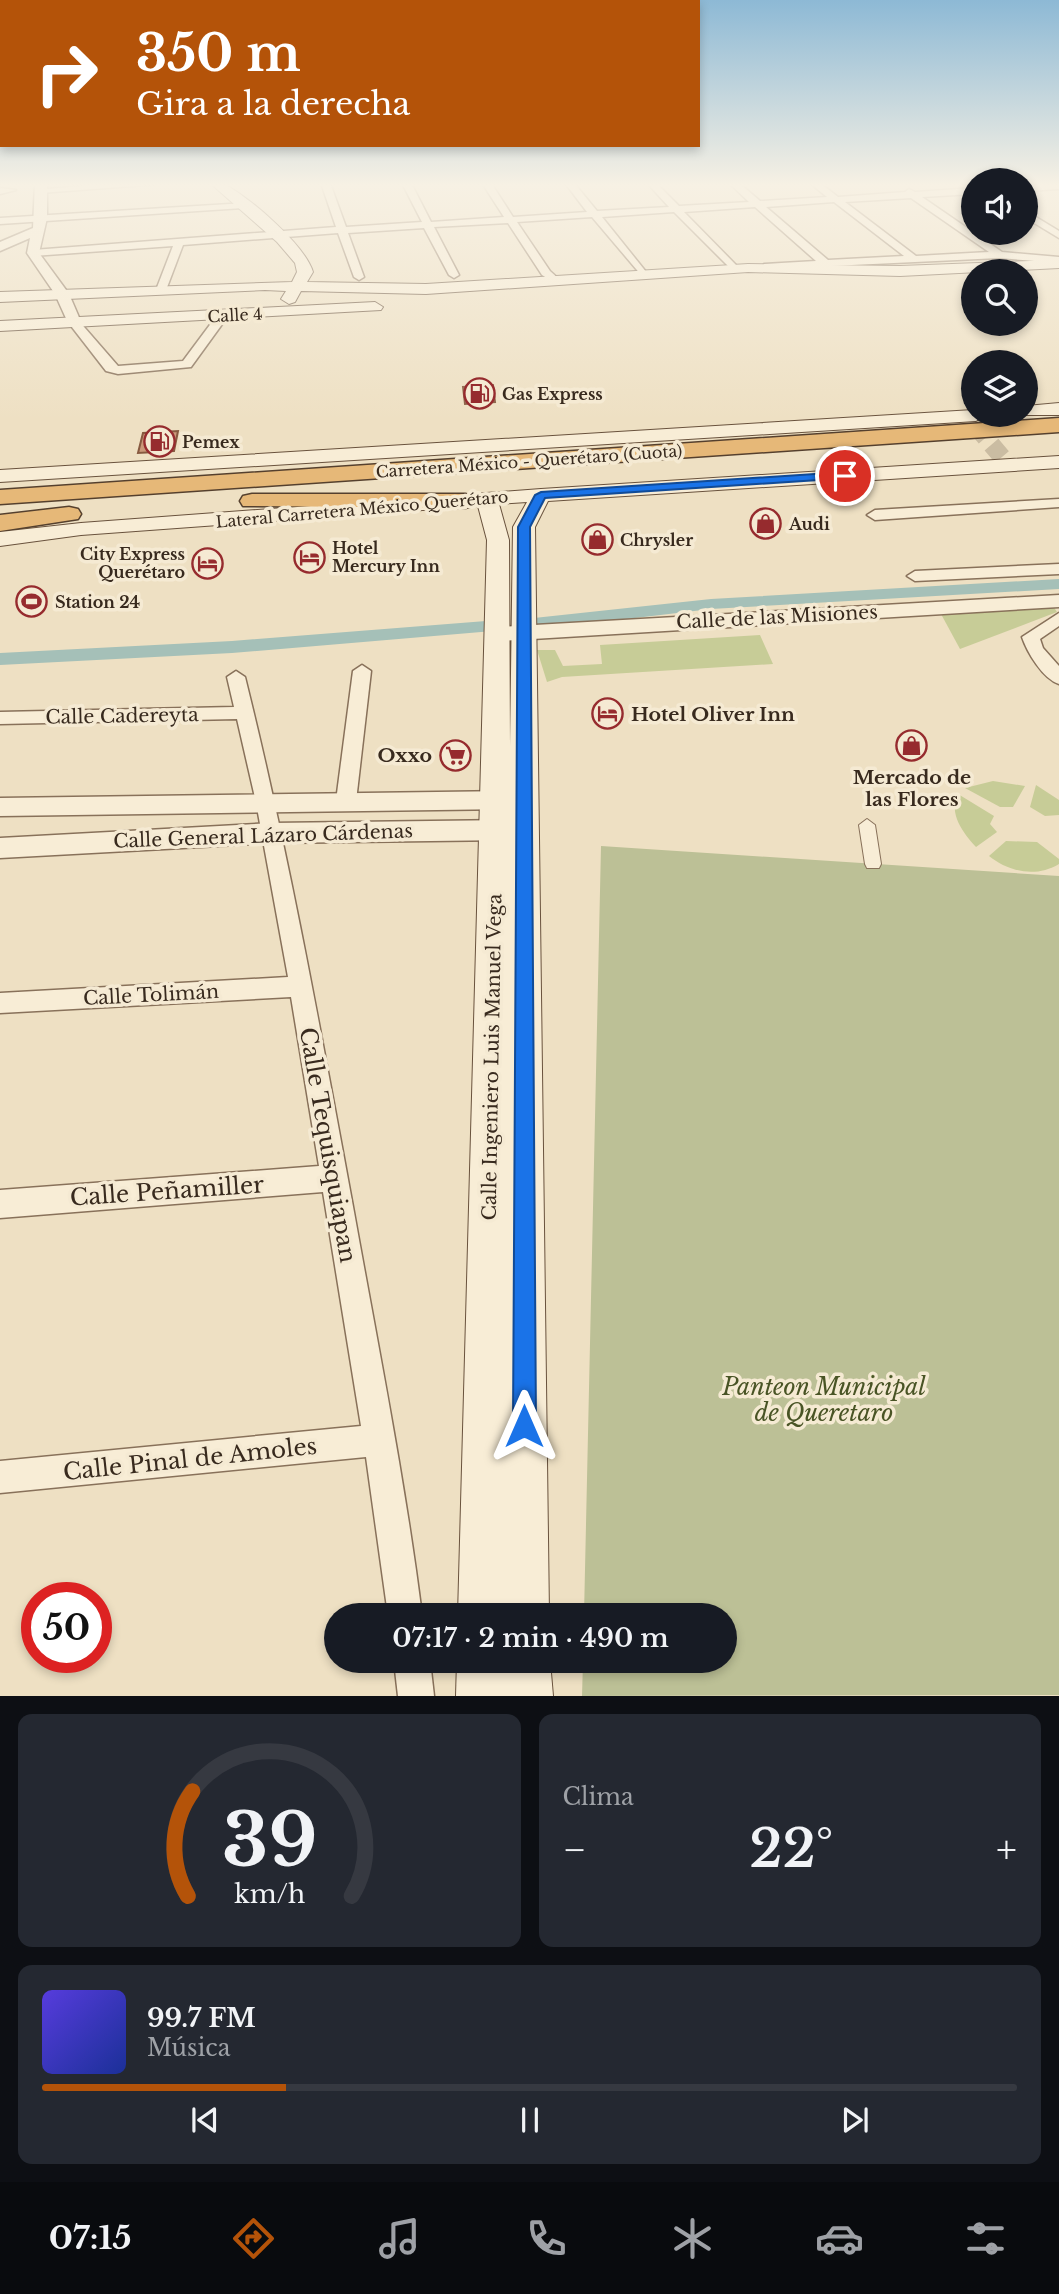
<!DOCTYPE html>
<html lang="es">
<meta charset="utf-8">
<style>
body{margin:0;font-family:"Libre Baskerville",serif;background:#242831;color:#f1f3f6;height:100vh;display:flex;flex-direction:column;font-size:26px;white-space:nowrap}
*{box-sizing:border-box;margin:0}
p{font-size:23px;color:#9ea1a6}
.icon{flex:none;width:38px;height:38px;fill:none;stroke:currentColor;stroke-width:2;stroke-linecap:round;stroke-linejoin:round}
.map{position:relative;height:1696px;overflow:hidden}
.drawer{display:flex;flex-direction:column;gap:18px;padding:18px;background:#0d0f14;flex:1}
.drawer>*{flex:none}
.top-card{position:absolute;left:0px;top:0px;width:700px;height:147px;box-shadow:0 4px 10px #0003;background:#b45309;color:#fff;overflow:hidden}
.controls{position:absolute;left:961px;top:168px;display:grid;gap:14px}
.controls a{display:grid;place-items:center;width:77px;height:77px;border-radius:50%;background:#171b24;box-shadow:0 4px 10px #0003;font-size:35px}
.speed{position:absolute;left:21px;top:1582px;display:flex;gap:14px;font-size:35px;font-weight:700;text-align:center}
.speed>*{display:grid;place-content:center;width:91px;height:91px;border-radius:50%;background:#171b24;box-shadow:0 4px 10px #0003;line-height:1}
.speed .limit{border:10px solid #d22;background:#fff;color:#111}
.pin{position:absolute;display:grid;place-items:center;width:60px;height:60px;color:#fff;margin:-30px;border:4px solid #fff;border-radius:50%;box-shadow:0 2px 7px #0007}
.me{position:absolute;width:77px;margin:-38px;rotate:0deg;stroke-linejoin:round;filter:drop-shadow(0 0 5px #0008)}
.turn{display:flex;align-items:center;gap:24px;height:147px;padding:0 21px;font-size:32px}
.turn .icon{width:91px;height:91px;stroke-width:2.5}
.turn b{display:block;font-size:49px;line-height:60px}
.big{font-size:52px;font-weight:600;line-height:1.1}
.drawer .tile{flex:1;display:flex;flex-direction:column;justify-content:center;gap:10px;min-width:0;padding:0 24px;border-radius:14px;background:#242831}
.drawer .dial{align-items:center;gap:0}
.dial svg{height:182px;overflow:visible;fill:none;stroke:#363941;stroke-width:7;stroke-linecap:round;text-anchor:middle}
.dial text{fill:#f1f3f6;stroke:none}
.song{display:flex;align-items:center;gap:21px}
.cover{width:84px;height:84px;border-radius:10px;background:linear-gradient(135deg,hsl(250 70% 55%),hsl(230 70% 35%))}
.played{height:7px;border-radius:4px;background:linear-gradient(90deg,#b45309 25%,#363941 25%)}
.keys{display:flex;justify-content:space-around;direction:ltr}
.heat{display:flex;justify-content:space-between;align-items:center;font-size:38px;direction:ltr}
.drawer .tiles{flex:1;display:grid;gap:18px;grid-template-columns:1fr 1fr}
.tile:last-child{grid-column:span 2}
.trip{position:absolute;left:324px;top:1603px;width:413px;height:70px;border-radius:35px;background:#171b24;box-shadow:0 4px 10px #0003;font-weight:600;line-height:70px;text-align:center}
.dock{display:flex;height:112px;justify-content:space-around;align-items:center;background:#090b0e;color:#9ea1a6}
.dock .icon{width:49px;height:49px}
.dock .current{color:#b45309}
.dock b{font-size:32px;color:#f1f3f6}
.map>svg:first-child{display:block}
.green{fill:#c7cc97}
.cemetery{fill:#bcc096}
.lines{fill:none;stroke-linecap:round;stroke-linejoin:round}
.canal{fill:#a5c0b8;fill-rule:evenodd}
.building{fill:#cb997a;stroke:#875a40;stroke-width:2}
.secondary-tunnel{stroke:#cabca2;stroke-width:18;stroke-dasharray:18 9;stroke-linecap:butt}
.pedestrian-casing{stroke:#88715a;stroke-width:2}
.minor-casing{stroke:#88715a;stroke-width:3}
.tertiary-casing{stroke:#88715a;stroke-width:3}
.secondary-casing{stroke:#69523d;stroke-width:2}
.trunk-casing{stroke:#55402e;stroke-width:3}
.pedestrian{fill:#f8edd6;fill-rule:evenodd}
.minor{fill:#f8edd6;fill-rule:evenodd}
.tertiary{fill:#f8edd6;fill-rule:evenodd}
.secondary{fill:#f8edd6;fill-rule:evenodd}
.trunk{fill:#e6b878;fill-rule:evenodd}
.route{fill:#1a73e8;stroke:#114b97;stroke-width:2}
.labels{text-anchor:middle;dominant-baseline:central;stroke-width:7;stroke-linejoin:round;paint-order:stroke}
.far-street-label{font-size:16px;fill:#382a1e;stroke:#f5ead3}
.far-poi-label{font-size:16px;font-weight:bold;fill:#382a1e;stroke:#f5ead3;text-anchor:start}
.street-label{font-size:19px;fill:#382a1e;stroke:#f5ead3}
.poi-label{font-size:19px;font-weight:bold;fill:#382a1e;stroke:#f5ead3;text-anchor:start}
.near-street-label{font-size:23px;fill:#382a1e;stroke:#f5ead3}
.near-park-label{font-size:23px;font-style:italic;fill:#495425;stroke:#f5ead3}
</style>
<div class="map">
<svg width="1059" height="1696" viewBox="0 0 1059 1696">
<rect width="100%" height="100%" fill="#eee0c3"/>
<g class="green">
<polygon points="1053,606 1057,612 960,649 941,614"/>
<polygon points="760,635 773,664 562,677 547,682 537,650 555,650 563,666 602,664 600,645"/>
<polygon points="993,781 1025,786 1013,807 1000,807 965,788"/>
<polygon points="1036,785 1059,800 1059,815 1045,816 1030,807"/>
<path d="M958 794 994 816 990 824 997 832 976 847C963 833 948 813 958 794Z"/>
<path d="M1006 841 1037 842 1059 859V864C1036 878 1009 872 989 856Z"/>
</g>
<polygon class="cemetery" points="601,846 1059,876 1059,1695 582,1696 583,1661 724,1661 724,1615 584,1615"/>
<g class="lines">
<g class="canal">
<polygon points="1059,579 1059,589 711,609 534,630 525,624 534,618 711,599"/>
<polygon points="486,621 493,623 495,627 493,631 232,653 0,665 0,653 232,641"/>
</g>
</g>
<g class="building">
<polygon points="493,385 495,402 465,404 463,387"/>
<polygon points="178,431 174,451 138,453 143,433"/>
</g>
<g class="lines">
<polyline class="secondary-tunnel" points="974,424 1002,457"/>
<defs>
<polygon id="pedestrian" points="867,819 875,825 881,864 879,868 867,868 865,864 859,825"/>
<g id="minor">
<polygon points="116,183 172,183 40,193 35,190"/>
<path d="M321 183H330L346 227 422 222 402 183H411L431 222 504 217 482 183H491L513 217 587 212 565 183H574L597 211 669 207 647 183H656L679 206 749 202 729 183H739L760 201 827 197 810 183H820L838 197 905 192 909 189 915 192 973 188V194L922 197 1002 252 1059 257V263L999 258 768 269 763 266 764 264 816 261 755 207 684 212 738 267V271L734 272 674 212 602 217 647 273 642 276 592 217 517 222 550 271 560 280 555 283 542 275 508 223 434 227 459 275 454 278 449 275 424 228 348 233 364 277 359 280 354 277 338 233 183 245 166 290 161 293 156 290 173 246 33 256 28 253 33 250 336 227ZM911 198 989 252 916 256 845 202ZM834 202 904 256 828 260 766 207Z"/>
<polygon points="1059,183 1059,189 1026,191 1026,185"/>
<polygon points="0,188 16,190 0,194"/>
<polygon points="246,203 243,208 0,224 0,218"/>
<polygon points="1026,211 1059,231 1059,238 1026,218"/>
<polygon points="222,313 228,316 191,367 118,374 106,371 68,322 78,320 118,366 183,361 218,314"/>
<polygon points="1059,499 1059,507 875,520 867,515 875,510"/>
<polygon points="1059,564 1059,574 915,581 907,576 915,571"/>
<path d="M1059 613V626L1040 639 1043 648 1059 666V684C1043 679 1027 652 1022 637Z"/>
<polygon points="362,665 371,671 356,801 353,806 339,806 336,801 353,671"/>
<path d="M236 671 245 677C289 854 321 1033 354 1212 378 1346 405 1480 422 1615H388L366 1457 0 1493V1461L361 1426 323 1192 0 1218V1190L319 1166 291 997 0 1013V993L288 977 256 802 237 719 0 724V712L234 707 227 677Z"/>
<polygon points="394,1661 430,1661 434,1696 398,1696"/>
</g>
<g id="tertiary">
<polygon points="35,183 47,183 47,218 39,253 69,294 81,322 79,325 69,325 55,294 27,253 30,238 0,251 0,242 33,228"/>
<polygon points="1059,595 1059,607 501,641 490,634 501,627"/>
<polygon points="516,791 525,793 529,800 525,807 516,809 0,816 0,798"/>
<polygon points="516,820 525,823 529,830 525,837 516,840 272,843 0,858 0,838 272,823"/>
</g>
<g id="secondary">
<path d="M210 183C215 183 221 182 226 185 251 199 305 245 313 272L307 282 426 284 748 264 900 266 1059 260V268L900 276 748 272 426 294 301 291 295 302 289 304 281 299 286 291 265 290 0 302V292L292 282 297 272 295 263 277 242Z"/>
<polygon points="375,302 383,307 381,310 0,331 0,321"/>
<polygon points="1059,403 1059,415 1019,415 1026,415 1026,406"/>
<polygon points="973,410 973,415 985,415 976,421 0,482 0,470"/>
<path d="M1059 456V468L548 501 535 527 549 1615H458L487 540 478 506 81 535 0 546V532L81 523 541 489ZM527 502 513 527 510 746 509 540 499 504Z"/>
<polygon points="457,1661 550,1661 553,1696 456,1696"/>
</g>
<g id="trunk">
<polygon points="1059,418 1059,432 0,504 0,490"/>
<polygon points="252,494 465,494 474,496 477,501 474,506 465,508 243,506 240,501 243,496"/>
<polygon points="69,507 78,509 81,514 78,519 0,531 0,515"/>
</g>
</defs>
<use href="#pedestrian" class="pedestrian-casing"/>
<use href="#minor" class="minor-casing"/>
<use href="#tertiary" class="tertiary-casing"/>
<use href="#secondary" class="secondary-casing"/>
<use href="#trunk" class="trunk-casing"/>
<use href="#pedestrian" class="pedestrian"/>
<use href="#minor" class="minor"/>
<use href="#tertiary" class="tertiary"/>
<use href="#secondary" class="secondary"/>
<use href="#trunk" class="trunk"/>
</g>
<linearGradient id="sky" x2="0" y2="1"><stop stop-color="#8db9d5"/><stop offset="0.44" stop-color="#f7f1e4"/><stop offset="1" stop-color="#f7f1e4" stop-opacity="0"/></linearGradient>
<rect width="1059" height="420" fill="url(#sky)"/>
<polygon class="route" points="845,472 851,476 849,478 545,498 530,527 536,1426 533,1434 524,1437 516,1434 513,1426 518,527 535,495 541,492"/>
<defs>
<symbol id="fuel-ring" viewBox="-11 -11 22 22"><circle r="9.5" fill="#f5ead3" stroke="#962b2e" stroke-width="1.5"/><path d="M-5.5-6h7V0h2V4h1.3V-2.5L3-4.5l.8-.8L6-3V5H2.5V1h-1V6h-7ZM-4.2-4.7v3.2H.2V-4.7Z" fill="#962b2e"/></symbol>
<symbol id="shop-ring" viewBox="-11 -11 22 22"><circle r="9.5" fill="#f5ead3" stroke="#962b2e" stroke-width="1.5"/><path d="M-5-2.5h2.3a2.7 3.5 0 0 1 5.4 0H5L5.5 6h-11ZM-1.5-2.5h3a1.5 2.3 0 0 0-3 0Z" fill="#962b2e"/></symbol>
<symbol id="hotel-ring" viewBox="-11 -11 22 22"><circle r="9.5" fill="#f5ead3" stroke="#962b2e" stroke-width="1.5"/><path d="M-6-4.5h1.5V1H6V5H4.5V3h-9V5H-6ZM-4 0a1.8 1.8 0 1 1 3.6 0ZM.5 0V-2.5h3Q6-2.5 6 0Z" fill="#962b2e"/></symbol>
<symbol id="stadium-ring" viewBox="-11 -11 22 22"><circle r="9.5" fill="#f5ead3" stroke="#962b2e" stroke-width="1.5"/><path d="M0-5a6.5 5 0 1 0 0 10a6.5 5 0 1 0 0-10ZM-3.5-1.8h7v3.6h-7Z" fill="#962b2e"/></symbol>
<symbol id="supermarket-ring" viewBox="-11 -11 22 22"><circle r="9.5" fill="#f5ead3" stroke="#962b2e" stroke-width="1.5"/><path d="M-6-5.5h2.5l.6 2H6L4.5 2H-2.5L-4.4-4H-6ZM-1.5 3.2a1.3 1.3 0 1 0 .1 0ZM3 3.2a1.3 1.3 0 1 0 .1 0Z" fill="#962b2e"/></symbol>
</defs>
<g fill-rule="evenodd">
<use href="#fuel-ring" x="462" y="376" width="35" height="35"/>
<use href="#fuel-ring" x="142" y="424" width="35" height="35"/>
<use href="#shop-ring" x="748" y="506" width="35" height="35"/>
<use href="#shop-ring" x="580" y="522" width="35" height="35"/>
<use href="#hotel-ring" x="292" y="540" width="35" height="35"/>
<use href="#hotel-ring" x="190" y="546" width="35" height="35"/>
<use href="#stadium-ring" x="14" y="584" width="35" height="35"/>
<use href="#hotel-ring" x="590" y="696" width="35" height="35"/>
<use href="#shop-ring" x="894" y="728" width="35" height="35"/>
<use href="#supermarket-ring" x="438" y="738" width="35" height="35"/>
</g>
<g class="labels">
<g class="far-street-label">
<text transform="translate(235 315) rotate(-3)">Calle 4</text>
<text transform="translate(529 461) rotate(-4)">Carretera México - Querétaro (Cuota)</text>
<text transform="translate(362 509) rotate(-5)">Lateral Carretera México Querétaro</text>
</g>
<g class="far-poi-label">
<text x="502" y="394">Gas Express</text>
<text x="182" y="442">Pemex</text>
<text x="789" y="524">Audi</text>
<text x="620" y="540">Chrysler</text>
<text x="332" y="548">Hotel<tspan x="332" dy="18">Mercury Inn</tspan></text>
<text x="185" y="554" text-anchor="end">City Express<tspan x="185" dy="18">Querétaro</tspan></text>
<text x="55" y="602">Station 24</text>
</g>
<g class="street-label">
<text transform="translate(777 617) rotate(-3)">Calle de las Misiones</text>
<text transform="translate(122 716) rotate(-1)">Calle Cadereyta</text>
<text transform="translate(263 836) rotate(-2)">Calle General Lázaro Cárdenas</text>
<text transform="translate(151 995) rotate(-3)">Calle Tolimán</text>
<text transform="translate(492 1057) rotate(-89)">Calle Ingeniero Luis Manuel Vega</text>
</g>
<g class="poi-label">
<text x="631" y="714">Hotel Oliver Inn</text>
<text x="432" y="755" text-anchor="end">Oxxo</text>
<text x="912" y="777" text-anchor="middle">Mercado de<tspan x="912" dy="22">las Flores</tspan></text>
</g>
<g class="near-street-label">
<text transform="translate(328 1145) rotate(80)">Calle Tequisquiapan</text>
<text transform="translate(167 1191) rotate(-4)">Calle Peñamiller</text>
<text transform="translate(190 1459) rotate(-6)">Calle Pinal de Amoles</text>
</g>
<g class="near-park-label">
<text x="824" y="1387">Panteon Municipal<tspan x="824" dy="26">de Queretaro</tspan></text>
</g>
</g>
</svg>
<div class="controls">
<a><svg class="icon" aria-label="sound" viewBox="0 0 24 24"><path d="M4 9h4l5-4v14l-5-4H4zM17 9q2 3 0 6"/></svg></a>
<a><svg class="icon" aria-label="search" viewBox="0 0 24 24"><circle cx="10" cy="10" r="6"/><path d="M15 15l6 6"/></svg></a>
<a><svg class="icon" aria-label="layers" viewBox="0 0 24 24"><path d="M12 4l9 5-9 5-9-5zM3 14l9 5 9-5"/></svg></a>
</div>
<div class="speed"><div class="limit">50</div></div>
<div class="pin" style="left:845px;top:476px;background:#d93025"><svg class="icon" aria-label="arrive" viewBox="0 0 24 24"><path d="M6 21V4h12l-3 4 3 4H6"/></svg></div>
<svg class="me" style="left:524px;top:1426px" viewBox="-20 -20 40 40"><path d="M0-17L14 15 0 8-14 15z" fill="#1a73e8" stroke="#fff" stroke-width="4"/></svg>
<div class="trip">07:17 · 2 min · 490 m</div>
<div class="top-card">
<div class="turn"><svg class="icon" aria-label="right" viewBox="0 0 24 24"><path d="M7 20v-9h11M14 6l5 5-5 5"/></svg><div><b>350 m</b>Gira a la derecha</div></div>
</div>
</div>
<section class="drawer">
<div class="tiles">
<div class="tile dial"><svg viewBox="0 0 100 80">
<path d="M14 69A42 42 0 1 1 86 69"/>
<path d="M14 69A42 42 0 0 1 16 23" stroke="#b45309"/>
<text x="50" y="56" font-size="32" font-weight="700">39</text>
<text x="50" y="72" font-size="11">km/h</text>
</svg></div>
<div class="tile"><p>Clima</p>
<div class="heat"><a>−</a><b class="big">22°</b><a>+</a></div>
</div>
<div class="tile">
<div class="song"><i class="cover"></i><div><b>99.7 FM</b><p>Música</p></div></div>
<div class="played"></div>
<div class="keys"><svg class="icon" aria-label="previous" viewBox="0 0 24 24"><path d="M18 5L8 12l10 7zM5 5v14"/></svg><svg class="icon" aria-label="pause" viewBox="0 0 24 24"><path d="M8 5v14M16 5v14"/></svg><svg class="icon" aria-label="next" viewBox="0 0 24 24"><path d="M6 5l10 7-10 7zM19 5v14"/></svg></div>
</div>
</div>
</section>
<nav class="dock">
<b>07:15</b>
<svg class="icon current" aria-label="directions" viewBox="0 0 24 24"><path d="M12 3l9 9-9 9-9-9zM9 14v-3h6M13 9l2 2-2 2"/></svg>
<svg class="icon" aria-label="music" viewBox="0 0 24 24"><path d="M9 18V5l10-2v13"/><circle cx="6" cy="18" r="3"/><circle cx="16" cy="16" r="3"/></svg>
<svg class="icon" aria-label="phone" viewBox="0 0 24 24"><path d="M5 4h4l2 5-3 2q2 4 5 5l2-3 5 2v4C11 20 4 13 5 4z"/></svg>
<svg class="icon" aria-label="climate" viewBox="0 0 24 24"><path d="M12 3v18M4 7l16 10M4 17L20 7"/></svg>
<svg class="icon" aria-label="car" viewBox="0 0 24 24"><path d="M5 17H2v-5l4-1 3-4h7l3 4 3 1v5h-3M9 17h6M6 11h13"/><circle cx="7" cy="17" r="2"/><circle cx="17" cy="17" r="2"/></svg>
<svg class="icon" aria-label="filters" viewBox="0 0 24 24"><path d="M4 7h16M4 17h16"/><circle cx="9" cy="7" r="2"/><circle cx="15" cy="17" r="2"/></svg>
</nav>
